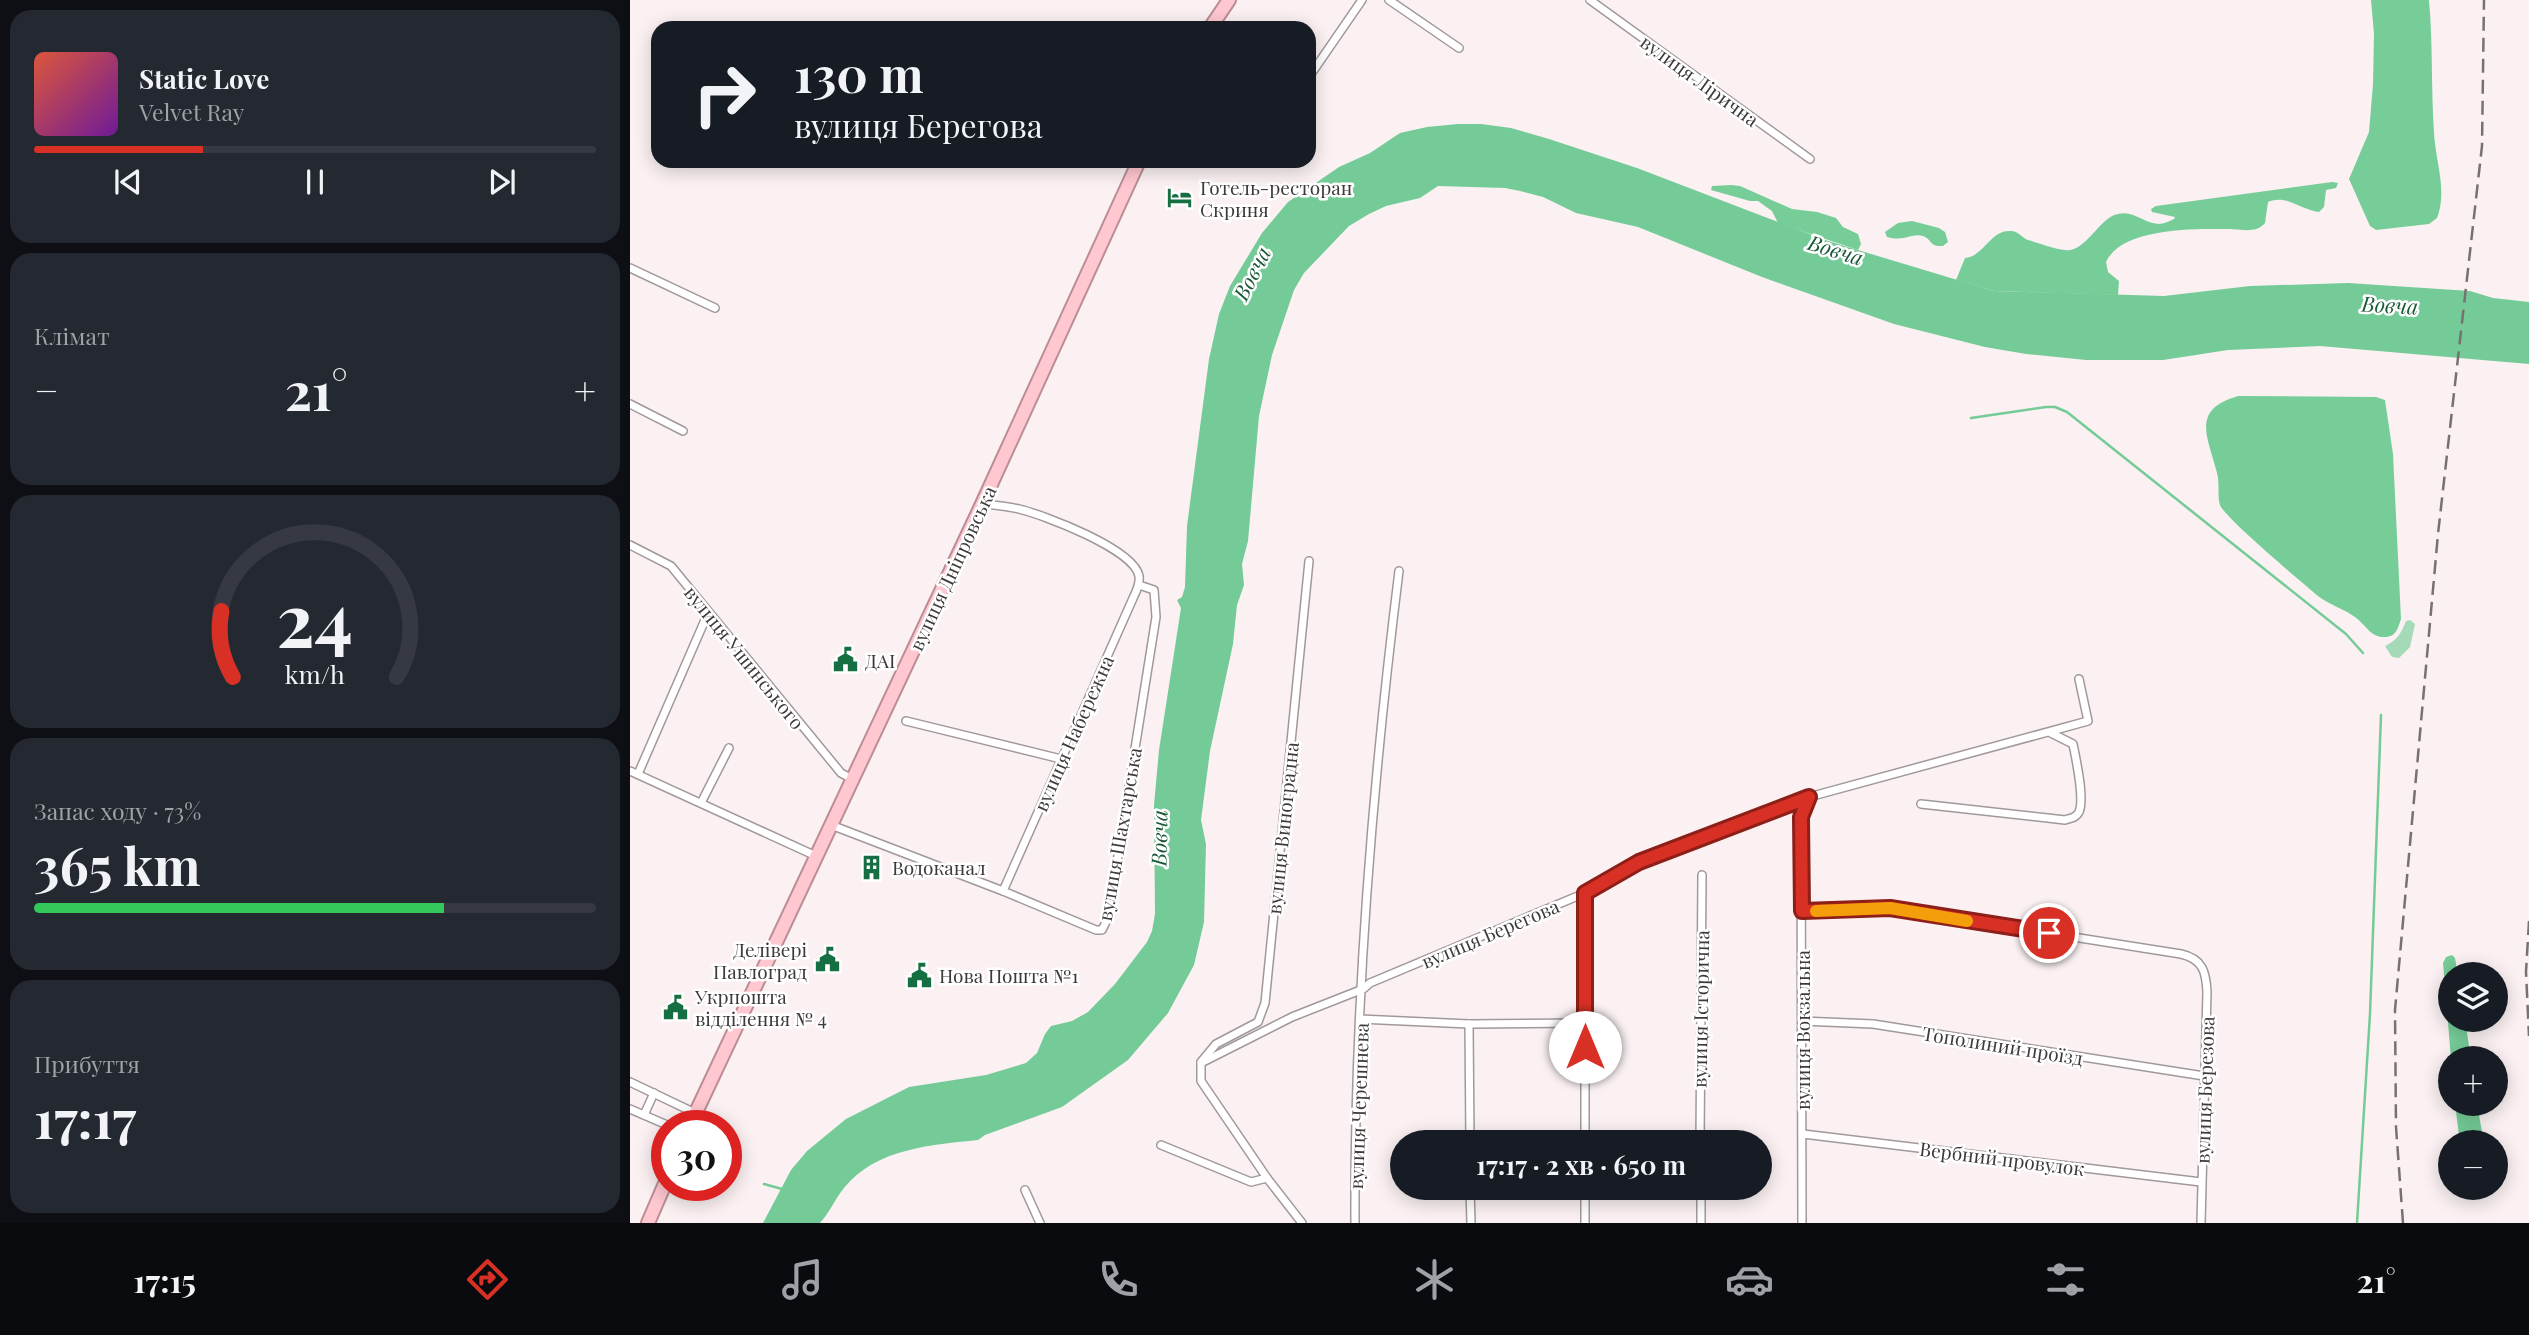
<!DOCTYPE html>
<html lang="uk">
<meta charset="utf-8">
<style>
body{margin:0;font-family:"Playfair Display",serif;background:#242831;color:#f1f3f6;height:100vh;display:flex;flex-direction:column;font-size:26px;white-space:nowrap}
*{box-sizing:border-box;margin:0}
p{font-size:23px;color:#9ea1a6}
.icon{flex:none;width:38px;height:38px;fill:none;stroke:currentColor;stroke-width:2;stroke-linecap:round;stroke-linejoin:round}
.map{position:relative;flex:1;overflow:hidden}
.sheet{display:flex;flex-direction:column;gap:10px;padding:10px;background:#0d0f14;width:630px}
.sheet>*{flex:none}
.top-card{position:absolute;left:21px;top:21px;width:665px;height:147px;border-radius:21px;box-shadow:0 4px 18px #0003;background:#171b24;color:#f1f3f6;overflow:hidden}
.fabs{position:absolute;left:1808px;top:962px;display:grid;gap:14px}
.fabs a{display:grid;place-items:center;width:70px;height:70px;border-radius:50%;background:#171b24;box-shadow:0 4px 18px #0003;font-size:35px}
.speed{position:absolute;left:21px;top:1110px;display:flex;gap:14px;font-size:35px;font-weight:700;text-align:center}
.speed>*{display:grid;place-content:center;width:91px;height:91px;border-radius:50%;background:#171b24;box-shadow:0 4px 18px #0003;line-height:1}
.speed .limit{border:10px solid #d22;background:#fff;color:#111}
.pin{position:absolute;display:grid;place-items:center;width:60px;height:60px;color:#fff;margin:-30px;border:4px solid #fff;border-radius:50%;box-shadow:0 2px 7px #0007}
.me{position:absolute;width:77px;margin:-38px;rotate:0deg;stroke-linejoin:round;filter:drop-shadow(0 0 5px #0008)}
.turn{display:flex;align-items:center;gap:24px;height:147px;padding:0 28px;font-size:32px}
.turn .icon{width:91px;height:91px;stroke-width:2.5}
.turn b{display:block;font-size:49px;line-height:60px}
.big{font-size:52px;font-weight:700;line-height:1.1}
.sheet .widget{flex:1;display:flex;flex-direction:column;justify-content:center;gap:10px;min-width:0;padding:0 24px;border-radius:21px;background:#242831}
.sheet .dial{align-items:center;gap:0}
.dial svg{height:182px;overflow:visible;fill:none;stroke:#363941;stroke-width:7;stroke-linecap:round;text-anchor:middle}
.dial text{fill:#f1f3f6;stroke:none}
.song{display:flex;align-items:center;gap:21px}
.cover{width:84px;height:84px;border-radius:10px;background:linear-gradient(135deg,hsl(10 70% 55%),hsl(280 70% 35%))}
.played{height:7px;border-radius:4px;background:linear-gradient(90deg,#d93025 30%,#363941 30%)}
.keys{display:flex;justify-content:space-around;direction:ltr}
.heat{display:flex;justify-content:space-between;align-items:center;font-size:38px;direction:ltr}
.charge{height:10px;border-radius:5px;background:linear-gradient(90deg,#34c759 73%,#363941 0)}
.trip{position:absolute;left:760px;top:1130px;width:382px;height:70px;border-radius:35px;background:#171b24;box-shadow:0 4px 18px #0003;font-weight:700;line-height:70px;text-align:center}
.dock{display:flex;height:112px;justify-content:space-around;align-items:center;background:#090b0e;color:#9ea1a6}
.dock .icon{width:49px;height:49px}
.dock .on{color:#d93025}
.dock b{font-size:32px;color:#f1f3f6}
main{display:flex;flex:1;min-height:0}
.map>svg:first-child{display:block}
.green{fill:#a4dab7}
.forest{fill:#76cd98}
.water{fill:#74cb97}
.lines{fill:none;stroke-linecap:round;stroke-linejoin:round}
.stream{stroke:#74cb97;stroke-width:2.5}
.minor-casing{stroke:#a1989a;stroke-width:10}
.trunk-casing{stroke:#bb8d94;stroke-width:16}
.minor{stroke:#fff;stroke-width:7}
.trunk{stroke:#ffc7d0;stroke-width:12}
.rail{stroke:#777272;stroke-width:2.5;stroke-dasharray:14 7;stroke-linecap:butt}
.route-casing{stroke:#8d1f18;stroke-width:18}
.route{stroke:#d93025;stroke-width:12}
.slow{stroke:#f59e0b;stroke-width:12}
.labels{text-anchor:middle;dominant-baseline:central;stroke-width:5;stroke-linejoin:round;paint-order:stroke}
.street-label{font-size:19px;fill:#3e3a3a;stroke:#fff}
.poi-label{font-size:19px;fill:#3e3a3a;stroke:#fff;text-anchor:start}
.water-label{font-size:21px;font-style:italic;fill:#195937;stroke:#fff}
</style>
<main>
<section class="sheet">
<div class="widget">
<div class="song"><i class="cover"></i><div><b>Static Love</b><p>Velvet Ray</p></div></div>
<div class="played"></div>
<div class="keys"><svg class="icon" aria-label="previous" viewBox="0 0 24 24"><path d="M18 5L8 12l10 7zM5 5v14"/></svg><svg class="icon" aria-label="pause" viewBox="0 0 24 24"><path d="M8 5v14M16 5v14"/></svg><svg class="icon" aria-label="next" viewBox="0 0 24 24"><path d="M6 5l10 7-10 7zM19 5v14"/></svg></div>
</div>
<div class="widget"><p>Клімат</p>
<div class="heat"><a>−</a><b class="big">21°</b><a>+</a></div>
</div>
<div class="widget dial"><svg viewBox="0 0 100 80">
<path d="M14 69A42 42 0 1 1 86 69"/>
<path d="M14 69A42 42 0 0 1 9 40" stroke="#d93025"/>
<text x="50" y="56" font-size="32" font-weight="700">24</text>
<text x="50" y="72" font-size="11">km/h</text>
</svg></div>
<div class="widget"><p>Запас ходу · 73%</p><b class="big">365 km</b><div class="charge"></div></div>
<div class="widget"><p>Прибуття</p><b class="big">17:17</b></div>
</section>
<div class="map">
<svg width="1899" height="1223" viewBox="0 0 1899 1223">
<rect width="100%" height="100%" fill="#fbf1f2"/>
<path class="green" d="M1780 620 1785 624 1780 647 1769 658 1762 657 1755 646C1767 640 1771 634 1776 621Z"/>
<g class="forest">
<path d="M1741 0H1799C1803 44 1801 88 1804 132 1805 160 1818 191 1807 218L1799 224 1746 230 1740 226 1719 179 1739 132 1743 84 1744 34Z"/>
<path d="M1702 182 1708 183 1706 188 1696 190 1694 207 1689 212C1671 210 1657 194 1638 202L1635 223C1626 234 1611 229 1599 229 1565 229 1492 227 1476 262L1478 272 1489 281 1488 295 1364 291 1326 280 1335 258C1353 257 1360 231 1379 231 1388 230 1391 237 1398 240 1409 243 1424 249 1435 250 1453 253 1467 224 1482 216 1502 207 1511 223 1529 224 1533 224 1540 221 1544 219L1545 217 1522 212 1521 209 1526 206Z"/>
<polygon points="1101,185 1110,186 1162,209 1187,212 1206,218 1213,227 1228,234 1231,244 1228,250 1148,223 1142,211 1128,201 1120,201 1081,190 1082,186"/>
<path d="M1282 221 1309 228 1315 232 1318 242 1313 246C1299 247 1303 240 1293 236 1282 233 1274 242 1257 237L1255 232 1268 223Z"/>
<path d="M1608 396 1746 397 1755 400 1763 454 1771 619C1768 628 1766 637 1755 637 1741 638 1736 625 1725 617 1714 609 1700 605 1688 596 1674 584 1594 517 1590 505 1587 496 1590 483 1587 473 1578 437 1560 410 1608 396Z"/>
<polygon points="1822,955 1825,958 1828,975 1820,975 1820,1020 1835,1020 1841,1059 1821,1059 1813,963 1816,957"/>
<polygon points="1825,1104 1847,1104 1854,1143 1830,1143"/>
</g>
<path class="water" d="M828 124H851L881 128 919 139 1007 168 1198 241 1364 291 1534 296 1620 286 1718 283 1840 291 1863 298 1899 302V364L1690 346 1598 350 1533 360H1456L1396 354 1355 347 1264 324 1132 277 1008 227 946 213 913 197 890 191 875 188 808 186 790 198 756 206 739 214 719 226 674 273 664 290 642 355 629 416 618 541 612 564 614 585 607 605 603 644 580 751 571 820 576 844 574 922 564 965 538 1013 498 1060 432 1107 355 1135 348 1140C302 1145 246 1148 214 1188 205 1199 200 1212 190 1223H133L161 1170 177 1151 216 1119 279 1087 356 1075 396 1063 407 1053 415 1034 421 1026 442 1021 458 1012 485 984 517 942 522 931 525 914 524 805 529 750 551 608 547 600 552 597 555 587 557 526 579 359 589 314 600 286 632 233 658 202 709 167 740 153 770 133 797 127Z"/>
<g class="lines">
<g class="stream">
<polyline points="1341,418 1416,407 1425,407 1437,412 1716,634 1733,653"/>
<polyline points="134,1184 152,1189"/>
<polyline points="1727,1223 1740,1014 1751,715"/>
</g>
<defs>
<g id="minor">
<polyline points="759,0 829,48"/>
<polyline points="960,0 1180,159"/>
<polyline points="679,77 732,0"/>
<polyline points="0,268 85,308"/>
<polyline points="0,404 53,431"/>
<path d="M352 504C364 505 377 506 389 509 414 515 504 549 509 576 510 583 507 590 504 596L373 891"/>
<polyline points="0,545 41,566 211,773 222,779"/>
<polyline points="276,721 431,759"/>
<polyline points="0,771 186,856"/>
<polyline points="8,774 78,613"/>
<polyline points="71,803 99,748"/>
<path d="M1291 804 1435 820C1441 818 1446 818 1449 812 1455 798 1446 760 1443 744L1421 733"/>
<polyline points="201,825 373,891 466,930 472,930 478,918 526,617 524,590 509,585"/>
<path d="M1172 911 1260 908 1551 954C1573 959 1576 972 1577 992L1571 1223"/>
<polyline points="730,1019 839,1024 954,1023"/>
<polyline points="1172,1021 1243,1024 1574,1076"/>
<polyline points="839,1024 840,1143"/>
<polyline points="571,1062 586,1044 628,1022 635,1003 679,561"/>
<polyline points="0,1082 65,1113"/>
<polyline points="0,1109 37,1125"/>
<polyline points="14,1115 24,1093"/>
<polyline points="1173,1134 1571,1182"/>
<polyline points="955,1143 955,893"/>
<polyline points="1070,1143 1072,875"/>
<polyline points="531,1145 621,1182 637,1178"/>
<polyline points="840,1188 841,1223"/>
<polyline points="955,1188 955,1223"/>
<polyline points="1071,1188 1071,1223"/>
<polyline points="395,1190 410,1223"/>
<polyline points="672,1223 637,1178 571,1081 571,1063 662,1017 733,989 740,983 955,893 1009,862 1179,797 1458,721 1449,679"/>
<path d="M725 1223C724 1005 742 787 769 571"/>
<polyline points="1172,1223 1171,817 1179,797"/>
</g>
<g id="trunk">
<polyline points="580,28 599,0"/>
<polyline points="60,1125 352,504 509,161"/>
<polyline points="18,1223 37,1179"/>
</g>
</defs>
<use href="#minor" class="minor-casing"/>
<use href="#trunk" class="trunk-casing"/>
<use href="#minor" class="minor"/>
<use href="#trunk" class="trunk"/>
<g class="rail">
<polyline points="1899,921 1896,972 1899,1036"/>
<polyline points="1773,1223 1766,1127 1765,1010 1808,534 1852,146 1854,0"/>
</g>
</g>
<g class="lines">
<defs>
<polyline id="route" points="955,1047 955,893 1009,862 1179,797 1171,817 1172,911 1260,908 1419,933"/>
</defs>
<use href="#route" class="route-casing"/>
<use href="#route" class="route"/>
<polyline class="slow" points="1186,911 1260,908 1337,921"/>
</g>
<defs>
<symbol id="hotel-bare" viewBox="-9 -9 18 18"><path d="M-6-4.5h1.5V1H6V5H4.5V3h-9V5H-6ZM-4 0a1.8 1.8 0 1 1 3.6 0ZM.5 0V-2.5h3Q6-2.5 6 0Z" fill="#156f42" stroke="#fff" stroke-width="2.5" paint-order="stroke"/></symbol>
<symbol id="civic-bare" viewBox="-9 -9 18 18"><path d="M-.6-6.5H3V-4.5H.6V-3L4-1V1h2V6H-6V1h2V-1L-.6-3ZM-1.2 2.5V6h2.4V2.5Z" fill="#156f42" stroke="#fff" stroke-width="2.5" paint-order="stroke"/></symbol>
<symbol id="building-bare" viewBox="-9 -9 18 18"><path d="M-4-6H4V6H1V3H-1V6H-4ZM-2.5-4.3h1.7v1.8h-1.7ZM.8-4.3h1.7v1.8H.8ZM-2.5-1h1.7V.8h-1.7ZM.8-1h1.7V.8H.8Z" fill="#156f42" stroke="#fff" stroke-width="2.5" paint-order="stroke"/></symbol>
</defs>
<g fill-rule="evenodd">
<use href="#hotel-bare" x="532" y="180" width="35" height="35"/>
<use href="#civic-bare" x="198" y="642" width="35" height="35"/>
<use href="#building-bare" x="224" y="850" width="35" height="35"/>
<use href="#civic-bare" x="180" y="942" width="35" height="35"/>
<use href="#civic-bare" x="272" y="958" width="35" height="35"/>
<use href="#civic-bare" x="28" y="990" width="35" height="35"/>
</g>
<g class="labels">
<g class="street-label">
<text transform="translate(1070 80) rotate(36)">вулиця Лірична</text>
<text transform="translate(322 568) rotate(-65)">вулиця Дніпровська</text>
<text transform="translate(115 657) rotate(51)">вулиця Ушинського</text>
<text transform="translate(443 733) rotate(-66)">вулиця Набережна</text>
<text transform="translate(652 828) rotate(-84)">вулиця Виноградна</text>
<text transform="translate(489 834) rotate(-80)">вулиця Шахтарська</text>
<text transform="translate(860 933) rotate(-23)">вулиця Берегова</text>
<text transform="translate(1070 1009) rotate(-89)">вулиця Історична</text>
<text transform="translate(1172 1030) rotate(-90)">вулиця Вокзальна</text>
<text transform="translate(1373 1045) rotate(9)">Тополиний проїзд</text>
<text transform="translate(1574 1090) rotate(-88)">вулиця Березова</text>
<text transform="translate(728 1106) rotate(-88)">вулиця Черешнева</text>
<text transform="translate(1372 1158) rotate(7)">Вербний провулок</text>
</g>
<g class="poi-label">
<text x="570" y="187">Готель-ресторан<tspan x="570" dy="22">Скриня</tspan></text>
<text x="235" y="660">ДАІ</text>
<text x="262" y="867">Водоканал</text>
<text x="177" y="949" text-anchor="end">Делівері<tspan x="177" dy="22">Павлоград</tspan></text>
<text x="309" y="975">Нова Пошта №1</text>
<text x="65" y="996">Укрпошта<tspan x="65" dy="22">відділення № 4</tspan></text>
</g>
<g class="water-label">
<text transform="translate(1206 249) rotate(17)">Вовча</text>
<text transform="translate(621 273) rotate(-63)">Вовча</text>
<text transform="translate(1760 304) rotate(3)">Вовча</text>
<text transform="translate(528 838) rotate(-89)">Вовча</text>
</g>
</g>
</svg>
<div class="fabs">
<a><svg class="icon" aria-label="layers" viewBox="0 0 24 24"><path d="M12 4l9 5-9 5-9-5zM3 14l9 5 9-5"/></svg></a>
<a>+</a>
<a>−</a>
</div>
<div class="speed"><div class="limit">30</div></div>
<div class="pin" style="left:1419px;top:933px;background:#d93025"><svg class="icon" aria-label="arrive" viewBox="0 0 24 24"><path d="M6 21V4h12l-3 4 3 4H6"/></svg></div>
<svg class="me" style="left:955px;top:1047px" viewBox="-20 -20 40 40"><circle r="19" fill="#fff"/><path d="M0-13L10 11 0 6-10 11z" fill="#d93025"/></svg>
<div class="trip">17:17 · 2 хв · 650 m</div>
<div class="top-card">
<div class="turn"><svg class="icon" aria-label="right" viewBox="0 0 24 24"><path d="M7 20v-9h11M14 6l5 5-5 5"/></svg><div><b>130 m</b>вулиця Берегова</div></div>
</div>
</div>
</main>
<nav class="dock">
<b>17:15</b>
<svg class="icon on" aria-label="directions" viewBox="0 0 24 24"><path d="M12 3l9 9-9 9-9-9zM9 14v-3h6M13 9l2 2-2 2"/></svg>
<svg class="icon" aria-label="music" viewBox="0 0 24 24"><path d="M9 18V5l10-2v13"/><circle cx="6" cy="18" r="3"/><circle cx="16" cy="16" r="3"/></svg>
<svg class="icon" aria-label="phone" viewBox="0 0 24 24"><path d="M5 4h4l2 5-3 2q2 4 5 5l2-3 5 2v4C11 20 4 13 5 4z"/></svg>
<svg class="icon" aria-label="climate" viewBox="0 0 24 24"><path d="M12 3v18M4 7l16 10M4 17L20 7"/></svg>
<svg class="icon" aria-label="car" viewBox="0 0 24 24"><path d="M5 17H2v-5l4-1 3-4h7l3 4 3 1v5h-3M9 17h6M6 11h13"/><circle cx="7" cy="17" r="2"/><circle cx="17" cy="17" r="2"/></svg>
<svg class="icon" aria-label="filters" viewBox="0 0 24 24"><path d="M4 7h16M4 17h16"/><circle cx="9" cy="7" r="2"/><circle cx="15" cy="17" r="2"/></svg>
<b>21°</b>
</nav>
